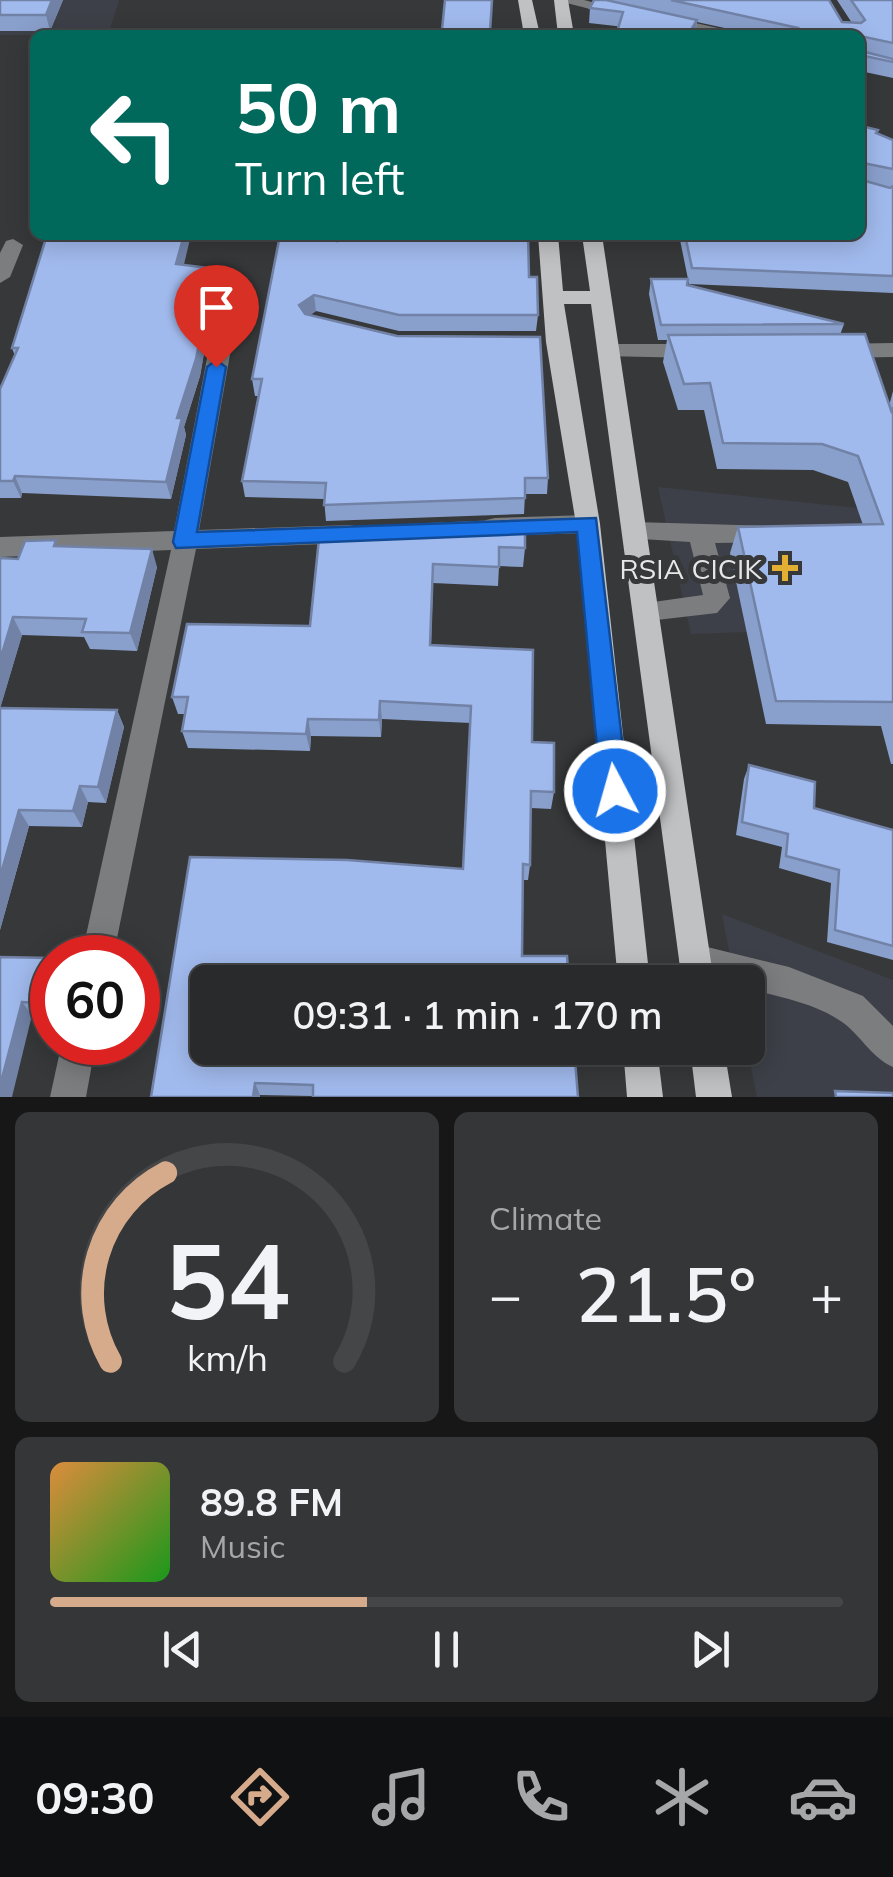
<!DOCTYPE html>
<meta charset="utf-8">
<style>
body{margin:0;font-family:Mulish,sans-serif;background:#353638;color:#f1f3f6;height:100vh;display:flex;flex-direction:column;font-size:38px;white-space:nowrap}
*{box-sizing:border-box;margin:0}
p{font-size:32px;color:#a5a7a9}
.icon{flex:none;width:55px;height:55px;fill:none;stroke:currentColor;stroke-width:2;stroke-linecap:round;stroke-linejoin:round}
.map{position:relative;height:1097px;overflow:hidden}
.sheet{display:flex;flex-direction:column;gap:15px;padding:15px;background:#171718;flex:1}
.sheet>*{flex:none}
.guide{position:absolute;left:30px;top:30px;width:835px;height:210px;border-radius:15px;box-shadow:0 5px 25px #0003,0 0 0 2px #454648;background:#00695c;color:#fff;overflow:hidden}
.speed{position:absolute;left:30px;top:935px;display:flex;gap:20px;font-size:50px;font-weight:700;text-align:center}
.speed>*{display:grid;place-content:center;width:130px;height:130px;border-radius:50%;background:#292a2c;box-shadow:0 5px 25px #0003,0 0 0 2px #454648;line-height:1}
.speed .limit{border:15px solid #d22;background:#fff;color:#111}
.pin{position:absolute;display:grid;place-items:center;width:85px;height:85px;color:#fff;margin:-102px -42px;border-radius:50% 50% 50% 0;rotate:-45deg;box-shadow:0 0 10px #0007}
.pin .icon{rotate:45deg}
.me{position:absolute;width:110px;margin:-55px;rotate:354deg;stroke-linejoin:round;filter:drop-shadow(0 0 8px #0008)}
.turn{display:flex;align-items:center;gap:35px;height:210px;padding:0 40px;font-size:45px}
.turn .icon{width:130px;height:130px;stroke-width:2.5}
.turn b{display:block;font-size:70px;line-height:85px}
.big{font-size:75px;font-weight:600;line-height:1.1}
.sheet .widget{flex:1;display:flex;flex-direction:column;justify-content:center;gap:15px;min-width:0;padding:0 35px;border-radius:15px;background:#353638}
.sheet .dial{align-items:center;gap:0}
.dial svg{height:260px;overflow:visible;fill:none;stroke:#454648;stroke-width:7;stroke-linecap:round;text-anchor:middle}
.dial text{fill:#f1f3f6;stroke:none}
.song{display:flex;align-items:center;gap:30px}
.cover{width:120px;height:120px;border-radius:15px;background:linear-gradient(135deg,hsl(30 70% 55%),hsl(120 70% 35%))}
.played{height:10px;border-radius:5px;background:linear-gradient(90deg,#d6ab8b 40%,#454648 40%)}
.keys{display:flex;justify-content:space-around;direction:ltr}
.heat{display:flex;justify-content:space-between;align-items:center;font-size:55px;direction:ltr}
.sheet .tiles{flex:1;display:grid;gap:15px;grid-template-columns:1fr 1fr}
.widget:last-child{grid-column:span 2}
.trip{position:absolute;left:190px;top:965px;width:575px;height:100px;border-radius:15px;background:#292a2c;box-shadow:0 5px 25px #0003,0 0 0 2px #454648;font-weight:600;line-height:100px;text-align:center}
.tab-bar{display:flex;height:160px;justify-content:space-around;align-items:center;background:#101112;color:#a5a7a9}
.tab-bar .icon{width:70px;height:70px}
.tab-bar .current{color:#d6ab8b}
.tab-bar b{font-size:45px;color:#f1f3f6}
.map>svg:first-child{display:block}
.built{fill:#3d4048}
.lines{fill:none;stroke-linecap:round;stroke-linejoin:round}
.minor{fill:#7c7d7e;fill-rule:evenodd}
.major{fill:#c0c1c3;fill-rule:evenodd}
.wall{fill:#8aa0cc}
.shaded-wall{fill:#7182a6}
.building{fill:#a1baed;stroke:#7182a6;stroke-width:2.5}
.route{fill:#1a73e8;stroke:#114b97;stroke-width:2.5}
.poi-dot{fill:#e2af34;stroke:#37383a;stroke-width:4}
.labels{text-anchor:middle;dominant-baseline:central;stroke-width:10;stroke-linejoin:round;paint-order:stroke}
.poi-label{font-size:28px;fill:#e7e7e9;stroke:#37383a;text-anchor:end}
</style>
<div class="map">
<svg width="893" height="1097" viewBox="0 0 893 1097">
<rect width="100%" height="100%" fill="#37383a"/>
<g class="built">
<polygon points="0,0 119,0 108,35 0,35"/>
<polygon points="658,487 857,508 893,508 874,628 691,634"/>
<polygon points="722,914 893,980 893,1097 757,1097 747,1048 748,982 735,982"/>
</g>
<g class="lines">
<g class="minor">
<polygon points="555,0 584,0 633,13 625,18"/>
<polygon points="664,16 736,32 739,35 709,35 659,24 659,18"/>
<polygon points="13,239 23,245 10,277 0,283 0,253 6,241"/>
<polygon points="223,325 234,332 199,530 350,525 359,527 362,534 359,541 350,543 196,549 113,958 81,958 171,550 0,557 0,537 174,531 212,332"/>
<polygon points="893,343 893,357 836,358 825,351 836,344"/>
<polygon points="611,344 696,344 707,351 696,358 603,356 600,351 603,346"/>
<polygon points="588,515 597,517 600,524 597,531 588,533 495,536 486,534 483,527 486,520 495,518"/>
<polygon points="634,522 769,526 778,528 781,535 778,542 715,543 730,598 717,613 648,621 639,618 635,611 639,604 703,595 690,542 625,538 622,531 625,524"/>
<path d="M695 944 789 967 863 996 893 1026V1067C870 1057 860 1033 839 1020 813 1003 777 996 748 989V982H720L683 971 679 960 683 949Z"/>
<polygon points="62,1042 96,1042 86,1097 50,1097"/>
</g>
<g class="major">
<polygon points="518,0 532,0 540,35 524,35"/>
<polygon points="554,0 568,0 574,35 558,35"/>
<polygon points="538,235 558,235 563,291 590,291 582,235 602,235 714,982 682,982 591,304 564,304 600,524 650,982 618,982 576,524 546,342"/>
<polygon points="623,1048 657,1048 663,1097 627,1097"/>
<polygon points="690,1048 724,1048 732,1097 696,1097"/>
</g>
</g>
<g class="wall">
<polygon points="0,0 63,0 50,31 0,31"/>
<polygon points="445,0 492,0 490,35 442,35"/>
<polygon points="594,0 829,0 842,22 852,23 837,0 893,0 893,78 860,71 860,35 757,35 697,22 695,35 589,23 590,8"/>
<polygon points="862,126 893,140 893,293 689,284 688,281 687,285 844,324 840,335 889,406 893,391 893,764 891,764 881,726 766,724 730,553 738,527 863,525 848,482 813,470 717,469 704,410 678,410 663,362 667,340 658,340 649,294 651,279 688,279 679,235 860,235"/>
<polygon points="280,235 529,277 538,315 536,331 399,331 316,311 310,315 548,478 547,494 525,494 524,514 326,521 324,499 245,497 242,481 258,396 255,396 252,379"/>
<polygon points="184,265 228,286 216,325 208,331 200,376 184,427 186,435 171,499 22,493 21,498 0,498 0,389 15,356 12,348"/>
<polygon points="320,529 525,548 523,567 499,566 498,586 433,583 431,645 532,742 554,792 551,809 531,808 530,865 528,880 523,880 522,956 574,1048 313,1096 260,1095 260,1097 151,1097 463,869 471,723 382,719 381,737 311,736 310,751 188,748 182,731 185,714 178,714 172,697 310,626"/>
<polygon points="58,546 157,567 137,651 90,649 84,637 22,635 0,708 117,710 124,727 106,803 88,802 82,827 29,826 0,930 0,558 18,559"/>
<polygon points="749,765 814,808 893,830 893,960 827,942 831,883 779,868 782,847 736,835 744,779"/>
<polygon points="0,957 49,958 52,963 52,1000 49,1016 32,1015 0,1097"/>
</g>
<g class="shaded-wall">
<polygon points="52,0 63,0 50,31 46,15"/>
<polygon points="697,20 695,35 688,35"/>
<polygon points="184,235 191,235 180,281 176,264"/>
<polygon points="225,270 228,286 216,325 208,331 200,376 184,427 186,435 171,499 166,482 177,418 205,314"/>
<polygon points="314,295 316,311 301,321 299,305"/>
<polygon points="15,476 22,493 21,498 13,481"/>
<polygon points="152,549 157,567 137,651 130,633"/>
<polygon points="13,617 22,635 0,709 0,660"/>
<polygon points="380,701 382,719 381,737 379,720"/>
<polygon points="117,710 124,727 106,803 98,787"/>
<polygon points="308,719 311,736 310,751 306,734"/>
<polygon points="80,786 88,802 82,827 73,811"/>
<polygon points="19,810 29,826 0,930 0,877"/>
<polygon points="49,958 52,963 52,1000 49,1016 39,1003"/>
<polygon points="22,1002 32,1015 12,1097 0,1097 0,1086"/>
<polygon points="255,1083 260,1095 260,1097 253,1097"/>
</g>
<g class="building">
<polygon points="0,0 52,0 46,15 0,15"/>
<polygon points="445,0 492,0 490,32 442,30"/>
<polygon points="594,0 606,0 697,20 688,35 616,35 623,12 590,8"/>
<polygon points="671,0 829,0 842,22 861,23 865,20 851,0 893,0 893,43 865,37 861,41 861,51 893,59 893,62 860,55 860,35 795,35 798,28"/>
<polygon points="860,121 863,122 861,126 878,130 876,133 893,140 893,169 863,163 862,180 890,188 893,186 893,276 692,268 685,235 860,235"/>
<polygon points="47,235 184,235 176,264 225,270 213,308 205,314 196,359 177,418 182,418 166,482 15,476 13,481 0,481 0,389 18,348 12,348"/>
<polygon points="280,235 292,235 337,241 338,235 528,235 529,277 537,277 538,315 399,315 314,295 299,305 305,314 397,336 540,337 548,478 525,478 525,498 324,505 326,483 242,481 262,379 252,379"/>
<polygon points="651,279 688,279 687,285 844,324 661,325"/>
<polygon points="865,334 892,413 893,407 893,702 776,701 738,527 883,524 858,456 822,444 723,443 710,383 684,384 668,335"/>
<polygon points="525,520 525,548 499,547 499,567 433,564 430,645 533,650 532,742 554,743 554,792 531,791 530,865 523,864 522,956 567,956 569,982 208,982 208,1048 574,1048 578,1097 313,1097 313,1085 255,1083 253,1097 151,1097 190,857 347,860 463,869 471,706 380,701 379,720 308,719 306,734 182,731 188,697 172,697 187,624 310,626 320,529"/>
<polygon points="56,540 54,546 152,549 130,633 82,632 86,619 13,617 0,660 0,558 18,559 25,541"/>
<polygon points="0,708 117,710 98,787 80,786 73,811 19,810 0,877"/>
<polygon points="749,765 815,782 814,808 893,830 893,946 835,930 839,870 786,856 788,834 742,822"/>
<polygon points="0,957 49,958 39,1003 22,1002 0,1086"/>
<polygon points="835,1091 893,1093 893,1097 836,1097"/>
</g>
<polygon class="route" points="216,360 226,367 197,532 596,518 628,791 624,800 615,803 605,800 601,791 577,532 176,548 173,542 207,367"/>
<path class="poi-dot" d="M780 553h10v10h10v10h-10v10h-10v-10h-10v-10h10z"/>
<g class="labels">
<g class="poi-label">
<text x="762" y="568">RSIA CICIK</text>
</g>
</g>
</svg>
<div class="speed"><div class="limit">60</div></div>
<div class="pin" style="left:216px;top:367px;background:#d93025"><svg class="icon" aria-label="arrive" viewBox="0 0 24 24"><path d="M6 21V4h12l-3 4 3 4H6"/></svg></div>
<svg class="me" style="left:615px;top:791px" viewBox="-20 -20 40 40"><circle r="17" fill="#1a73e8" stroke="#fff" stroke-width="3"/><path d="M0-11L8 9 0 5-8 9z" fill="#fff"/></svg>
<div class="trip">09:31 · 1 min · 170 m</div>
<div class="guide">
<div class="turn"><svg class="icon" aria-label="left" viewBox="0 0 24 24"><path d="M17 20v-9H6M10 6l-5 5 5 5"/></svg><div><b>50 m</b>Turn left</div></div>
</div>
</div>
<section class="sheet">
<div class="tiles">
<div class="widget dial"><svg viewBox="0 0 100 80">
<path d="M14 69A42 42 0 1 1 86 69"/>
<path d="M14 69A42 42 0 0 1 31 11" stroke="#d6ab8b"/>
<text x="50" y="56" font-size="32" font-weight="700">54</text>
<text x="50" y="72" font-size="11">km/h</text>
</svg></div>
<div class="widget"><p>Climate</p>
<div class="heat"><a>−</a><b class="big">21.5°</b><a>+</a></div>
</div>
<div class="widget">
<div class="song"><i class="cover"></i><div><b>89.8 FM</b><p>Music</p></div></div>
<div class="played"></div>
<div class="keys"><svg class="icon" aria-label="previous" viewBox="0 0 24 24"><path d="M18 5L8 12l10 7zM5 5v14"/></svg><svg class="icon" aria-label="pause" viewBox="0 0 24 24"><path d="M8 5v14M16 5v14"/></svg><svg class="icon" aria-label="next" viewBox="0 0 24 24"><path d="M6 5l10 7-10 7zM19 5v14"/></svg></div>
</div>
</div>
</section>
<nav class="tab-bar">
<b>09:30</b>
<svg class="icon current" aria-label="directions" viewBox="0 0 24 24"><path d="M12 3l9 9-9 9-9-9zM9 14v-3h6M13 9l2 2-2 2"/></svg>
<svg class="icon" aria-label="music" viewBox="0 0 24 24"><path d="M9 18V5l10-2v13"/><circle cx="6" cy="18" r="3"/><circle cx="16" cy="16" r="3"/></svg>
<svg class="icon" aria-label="phone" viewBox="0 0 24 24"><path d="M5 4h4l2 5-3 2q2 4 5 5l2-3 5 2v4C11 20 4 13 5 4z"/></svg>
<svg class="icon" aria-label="climate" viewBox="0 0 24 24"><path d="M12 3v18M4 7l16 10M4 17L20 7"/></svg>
<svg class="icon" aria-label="car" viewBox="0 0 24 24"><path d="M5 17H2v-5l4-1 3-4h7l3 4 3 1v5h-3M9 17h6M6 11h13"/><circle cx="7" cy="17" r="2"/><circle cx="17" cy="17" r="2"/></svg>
</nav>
